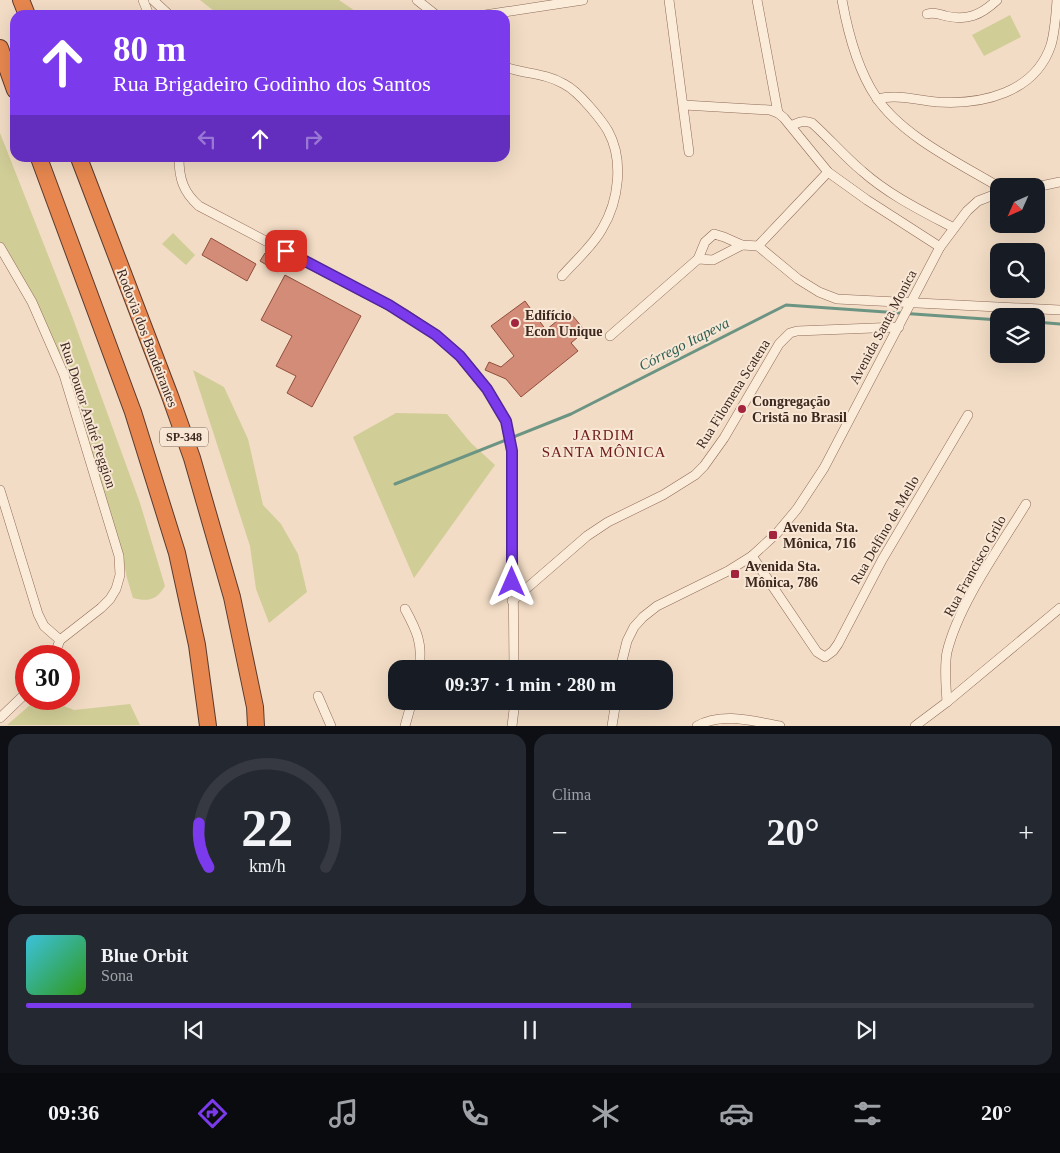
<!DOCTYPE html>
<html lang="pt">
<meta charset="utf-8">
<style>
body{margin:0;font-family:Georgia,serif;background:#242831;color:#f1f3f6;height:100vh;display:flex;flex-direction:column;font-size:19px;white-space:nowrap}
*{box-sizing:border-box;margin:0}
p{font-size:16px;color:#9ea1a6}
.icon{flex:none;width:28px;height:28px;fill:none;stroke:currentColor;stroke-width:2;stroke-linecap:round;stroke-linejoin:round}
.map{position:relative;height:726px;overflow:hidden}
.drawer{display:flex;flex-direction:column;gap:8px;padding:8px;background:#0d0f14;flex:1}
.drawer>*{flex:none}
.banner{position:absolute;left:10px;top:10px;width:500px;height:152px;border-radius:15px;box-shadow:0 5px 20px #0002;background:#7c3aed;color:#fff;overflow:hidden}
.needle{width:32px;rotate:225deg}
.fabs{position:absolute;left:990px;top:178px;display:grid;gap:10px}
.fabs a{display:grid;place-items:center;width:55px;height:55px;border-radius:10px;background:#171b24;box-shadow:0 5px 20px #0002;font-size:25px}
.speed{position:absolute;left:15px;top:645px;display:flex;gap:10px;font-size:25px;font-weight:700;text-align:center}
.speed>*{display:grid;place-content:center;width:65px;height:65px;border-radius:50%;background:#171b24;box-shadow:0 5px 20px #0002;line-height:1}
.speed .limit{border:8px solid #d22;background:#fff;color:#111}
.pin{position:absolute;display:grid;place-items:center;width:42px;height:42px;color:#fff;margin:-21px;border-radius:10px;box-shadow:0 2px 8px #0006}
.me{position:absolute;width:55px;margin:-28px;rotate:0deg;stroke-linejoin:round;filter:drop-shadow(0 0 4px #0008)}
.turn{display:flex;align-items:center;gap:18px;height:105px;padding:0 20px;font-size:22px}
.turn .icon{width:65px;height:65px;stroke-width:2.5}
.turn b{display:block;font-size:35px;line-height:42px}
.lanes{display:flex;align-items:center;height:48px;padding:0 20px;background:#0003;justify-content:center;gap:25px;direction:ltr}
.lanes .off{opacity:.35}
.big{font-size:38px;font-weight:700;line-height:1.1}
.drawer .card{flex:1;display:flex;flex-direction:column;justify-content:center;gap:8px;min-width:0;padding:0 18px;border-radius:15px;background:#242831}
.drawer .dial{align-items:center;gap:0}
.dial svg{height:130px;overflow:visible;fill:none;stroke:#363941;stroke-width:7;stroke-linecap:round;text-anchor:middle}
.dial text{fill:#f1f3f6;stroke:none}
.song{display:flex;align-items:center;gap:15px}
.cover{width:60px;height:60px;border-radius:8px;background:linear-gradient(135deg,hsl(190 70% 55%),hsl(110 70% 35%))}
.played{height:5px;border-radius:2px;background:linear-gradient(90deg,#7c3aed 60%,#363941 60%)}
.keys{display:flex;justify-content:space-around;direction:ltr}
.heat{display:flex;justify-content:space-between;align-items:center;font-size:28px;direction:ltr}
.drawer .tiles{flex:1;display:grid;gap:8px;grid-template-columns:1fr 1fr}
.card:last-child{grid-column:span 2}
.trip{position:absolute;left:388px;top:660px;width:285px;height:50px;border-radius:15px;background:#171b24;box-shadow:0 5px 20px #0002;font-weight:700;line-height:50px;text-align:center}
.dock{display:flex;height:80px;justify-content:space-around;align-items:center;background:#090b0e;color:#9ea1a6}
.dock .icon{width:35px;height:35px}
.dock .active{color:#7c3aed}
.dock b{font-size:22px;color:#f1f3f6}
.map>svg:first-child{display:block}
.green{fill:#d1cd97}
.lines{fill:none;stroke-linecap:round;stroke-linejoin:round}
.stream{stroke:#6c9483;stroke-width:3}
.building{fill:#d38c77;stroke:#904e3c}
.minor-casing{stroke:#8f6b59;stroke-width:10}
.motorway-casing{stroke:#5c3a2d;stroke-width:18}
.minor{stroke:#fbebd9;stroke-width:9}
.motorway{stroke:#e7874f;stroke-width:16}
.route-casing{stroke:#51269a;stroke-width:12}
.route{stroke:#7c3aed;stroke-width:9}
.poi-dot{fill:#a3243d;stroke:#f8e7d5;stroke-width:2}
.labels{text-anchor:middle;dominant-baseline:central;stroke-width:4;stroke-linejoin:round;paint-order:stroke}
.shield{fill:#f8e7d5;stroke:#766155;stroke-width:1}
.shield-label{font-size:12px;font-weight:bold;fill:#3e271e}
.poi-label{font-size:14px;font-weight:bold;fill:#3e271e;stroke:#f8e7d5;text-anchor:start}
.street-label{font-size:14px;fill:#3e271e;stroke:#f8e7d5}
.water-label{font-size:15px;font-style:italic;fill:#2c5e52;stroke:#f8e7d5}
.neighbourhood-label{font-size:15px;letter-spacing:1px;fill:#6e1b1a;stroke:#f8e7d5}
</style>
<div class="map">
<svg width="1060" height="726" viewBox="0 0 1060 726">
<rect width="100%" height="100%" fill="#f2dcc5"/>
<g class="green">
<polygon points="200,0 339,0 361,15 219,15"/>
<polygon points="1010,15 1021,37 984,56 972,35"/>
<path d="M0 133 72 316 140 503 165 586C157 600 148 602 133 598L127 578 121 549 93 463 68 374 35 299 0 243Z"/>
<polygon points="173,233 195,255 186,265 162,244"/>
<polygon points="193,370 224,387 248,439 263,505 281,524 298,554 307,592 269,623 256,589 250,546"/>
<polygon points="396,413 447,414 471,443 495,465 414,578 353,437"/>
<polygon points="37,699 47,699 74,710 130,704 140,725 7,725"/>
</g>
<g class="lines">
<g class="stream">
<polyline points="1036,322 1060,324"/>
<polyline points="395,484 571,414 786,305 999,320"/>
</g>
</g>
<g class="building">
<polygon points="211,238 256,264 247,281 202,255"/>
<polygon points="265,253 283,263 278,272 260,261"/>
<polygon points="285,275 361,316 312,407 287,393 296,376 276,366 292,336 261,320"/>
<polygon points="525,301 546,330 569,311 585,331 571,343 578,351 521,397 506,379 485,370 489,362 501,367 514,356 491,326"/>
</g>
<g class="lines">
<defs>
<g id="minor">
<polyline points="143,0 149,15"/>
<polyline points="153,0 167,13"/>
<polyline points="417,0 436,15"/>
<polyline points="669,0 689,152"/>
<polyline points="757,0 778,113"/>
<path d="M842 0C848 33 857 69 876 97 902 136 959 163 999 187"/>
<path d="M927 14C934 12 939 14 946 16 967 21 981 15 997 0"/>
<polyline points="485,15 583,0"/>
<path d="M505 67C524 74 546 73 564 84 574 89 582 98 589 106 596 114 603 122 608 131 624 160 619 201 602 229 592 247 575 261 562 276"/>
<path d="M877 99C897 94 917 100 937 102 982 105 1035 93 1051 45 1055 31 1056 15 1057 0"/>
<polyline points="684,105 770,110 778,113 784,118 828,172 867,200 940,247"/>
<path d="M791 126C799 122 803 120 812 123 829 138 844 156 862 171 889 195 922 211 954 228"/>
<path d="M179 158C179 178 183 192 199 206L405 314 436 335 460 356 487 389 506 421 512 451 514 669"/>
<polyline points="1036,187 1060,182"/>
<polyline points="758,246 828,172"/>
<polyline points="0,247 32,302 64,375 119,556 120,575 116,589 110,599 101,608 60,640 54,656"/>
<polyline points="698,259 713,260 742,245"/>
<polyline points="610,336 698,259 705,242 714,234 724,237 742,245 758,246 798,279 819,292 837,299 1060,310"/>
<polyline points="0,490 38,614 44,626 60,640"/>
<polyline points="752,556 817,652 825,657 833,651 838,644 882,560 968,415"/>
<polyline points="512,601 587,536 608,522 663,495 695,475 704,466 724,438 779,344 790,333 797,331 899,327"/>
<path d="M405 609C417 631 423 644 419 669"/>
<polyline points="620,669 627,641 634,627 643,617 657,606 728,571 752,556 777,533 797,509 824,468 940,247 967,211 978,201 999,193"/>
<polyline points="318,696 331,726"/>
<path d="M947 702C946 685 944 668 947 652 959 603 1000 547 1026 504"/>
<polyline points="0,718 26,693"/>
<polyline points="405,726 412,701"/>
<polyline points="512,726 515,701"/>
<polyline points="612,726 616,701"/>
<path d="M697 726C722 712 753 721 780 726"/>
<polyline points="915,726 947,702 1060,608"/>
</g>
<g id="motorway">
<polyline points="21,0 27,15"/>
<polyline points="0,48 15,90"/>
<polyline points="39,158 133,412 177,553 197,645 208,726"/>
<polyline points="79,158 170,396 192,458 232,597 255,707 256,726"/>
</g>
</defs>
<use href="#minor" class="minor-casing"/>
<use href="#motorway" class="motorway-casing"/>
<use href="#minor" class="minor"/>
<use href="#motorway" class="motorway"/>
</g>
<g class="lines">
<defs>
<polyline id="route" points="286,251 389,305 436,335 460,356 487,389 506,421 512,451 512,582"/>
</defs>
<use href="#route" class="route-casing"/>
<use href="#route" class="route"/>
</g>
<g class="poi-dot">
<circle cx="515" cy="323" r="5"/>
<circle cx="742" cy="409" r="5"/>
<rect x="768" y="530" width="10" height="10" rx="2.5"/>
<rect x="730" y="569" width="10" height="10" rx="2.5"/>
</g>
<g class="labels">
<rect class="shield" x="160" y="427.5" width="48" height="19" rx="4"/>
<g class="shield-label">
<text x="184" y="437">SP-348</text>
</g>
<g class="poi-label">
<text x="525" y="315">Edifício<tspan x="525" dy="16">Econ Unique</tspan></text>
<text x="752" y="401">Congregação<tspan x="752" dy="16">Cristã no Brasil</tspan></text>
<text x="783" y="527">Avenida Sta.<tspan x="783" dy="16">Mônica, 716</tspan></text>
<text x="745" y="566">Avenida Sta.<tspan x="745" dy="16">Mônica, 786</tspan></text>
</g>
<g class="street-label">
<text transform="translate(883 327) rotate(-62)">Avenida Santa Monica</text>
<text transform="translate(147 338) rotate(69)">Rodovia dos Bandeirantes</text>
<text transform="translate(733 394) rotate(-58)">Rua Filomena Scatena</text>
<text transform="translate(88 415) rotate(72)">Rua Doutor André Peggion</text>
<text transform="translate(885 530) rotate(-60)">Rua Delfino de Mello</text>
<text transform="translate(975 566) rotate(-61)">Rua Francisco Grilo</text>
</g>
<g class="water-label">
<text transform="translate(684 344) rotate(-27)">Córrego Itapeva</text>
</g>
<g class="neighbourhood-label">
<text x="604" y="435">JARDIM<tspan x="604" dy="17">SANTA MÔNICA</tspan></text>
</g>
</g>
</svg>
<div class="fabs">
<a><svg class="needle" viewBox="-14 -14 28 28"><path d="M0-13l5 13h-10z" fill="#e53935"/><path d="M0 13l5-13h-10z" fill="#9ea1a6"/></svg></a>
<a><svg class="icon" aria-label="search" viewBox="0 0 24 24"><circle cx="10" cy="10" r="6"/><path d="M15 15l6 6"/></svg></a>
<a><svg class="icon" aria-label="layers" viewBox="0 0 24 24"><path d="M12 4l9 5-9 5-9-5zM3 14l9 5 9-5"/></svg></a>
</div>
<div class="speed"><div class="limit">30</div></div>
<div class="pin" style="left:286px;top:251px;background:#d93025"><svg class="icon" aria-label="arrive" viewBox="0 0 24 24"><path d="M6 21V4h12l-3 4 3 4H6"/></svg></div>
<svg class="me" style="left:512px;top:582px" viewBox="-20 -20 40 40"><path d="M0-17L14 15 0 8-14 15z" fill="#7c3aed" stroke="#fff" stroke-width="4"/></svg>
<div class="trip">09:37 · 1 min · 280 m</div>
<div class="banner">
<div class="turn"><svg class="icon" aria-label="ahead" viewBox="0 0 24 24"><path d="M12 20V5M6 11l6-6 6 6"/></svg><div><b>80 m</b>Rua Brigadeiro Godinho dos Santos</div></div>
<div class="lanes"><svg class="icon off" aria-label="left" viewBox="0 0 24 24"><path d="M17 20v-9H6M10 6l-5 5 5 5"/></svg><svg class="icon" aria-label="ahead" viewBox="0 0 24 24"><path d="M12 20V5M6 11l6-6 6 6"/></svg><svg class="icon off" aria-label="right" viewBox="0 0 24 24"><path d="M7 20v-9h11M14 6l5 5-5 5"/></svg></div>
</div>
</div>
<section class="drawer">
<div class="tiles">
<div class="card dial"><svg viewBox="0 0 100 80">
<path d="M14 69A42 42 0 1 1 86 69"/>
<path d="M14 69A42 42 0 0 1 8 42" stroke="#7c3aed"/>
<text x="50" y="56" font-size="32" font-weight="700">22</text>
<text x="50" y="72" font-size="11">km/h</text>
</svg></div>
<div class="card"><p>Clima</p>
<div class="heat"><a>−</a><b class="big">20°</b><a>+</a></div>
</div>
<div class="card">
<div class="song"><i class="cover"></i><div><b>Blue Orbit</b><p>Sona</p></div></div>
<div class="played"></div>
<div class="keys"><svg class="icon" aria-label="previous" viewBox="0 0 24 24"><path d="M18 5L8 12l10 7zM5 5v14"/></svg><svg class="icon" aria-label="pause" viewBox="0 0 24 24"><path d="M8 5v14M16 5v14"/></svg><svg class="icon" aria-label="next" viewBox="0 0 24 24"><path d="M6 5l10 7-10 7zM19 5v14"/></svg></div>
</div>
</div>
</section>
<nav class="dock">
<b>09:36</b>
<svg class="icon active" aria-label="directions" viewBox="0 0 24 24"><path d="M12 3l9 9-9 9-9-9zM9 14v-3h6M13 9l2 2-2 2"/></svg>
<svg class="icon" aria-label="music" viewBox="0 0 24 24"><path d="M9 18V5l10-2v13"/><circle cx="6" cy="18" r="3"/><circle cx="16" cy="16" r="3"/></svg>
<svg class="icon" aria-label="phone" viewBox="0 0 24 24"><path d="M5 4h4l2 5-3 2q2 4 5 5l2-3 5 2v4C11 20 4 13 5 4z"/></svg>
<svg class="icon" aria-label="climate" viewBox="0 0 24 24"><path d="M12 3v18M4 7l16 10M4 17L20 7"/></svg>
<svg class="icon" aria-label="car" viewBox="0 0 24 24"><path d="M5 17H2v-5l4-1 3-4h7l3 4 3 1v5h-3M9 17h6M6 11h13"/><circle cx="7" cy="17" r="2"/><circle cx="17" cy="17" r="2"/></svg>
<svg class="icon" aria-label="filters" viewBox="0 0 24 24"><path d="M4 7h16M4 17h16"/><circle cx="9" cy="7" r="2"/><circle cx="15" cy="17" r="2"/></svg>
<b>20°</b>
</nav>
